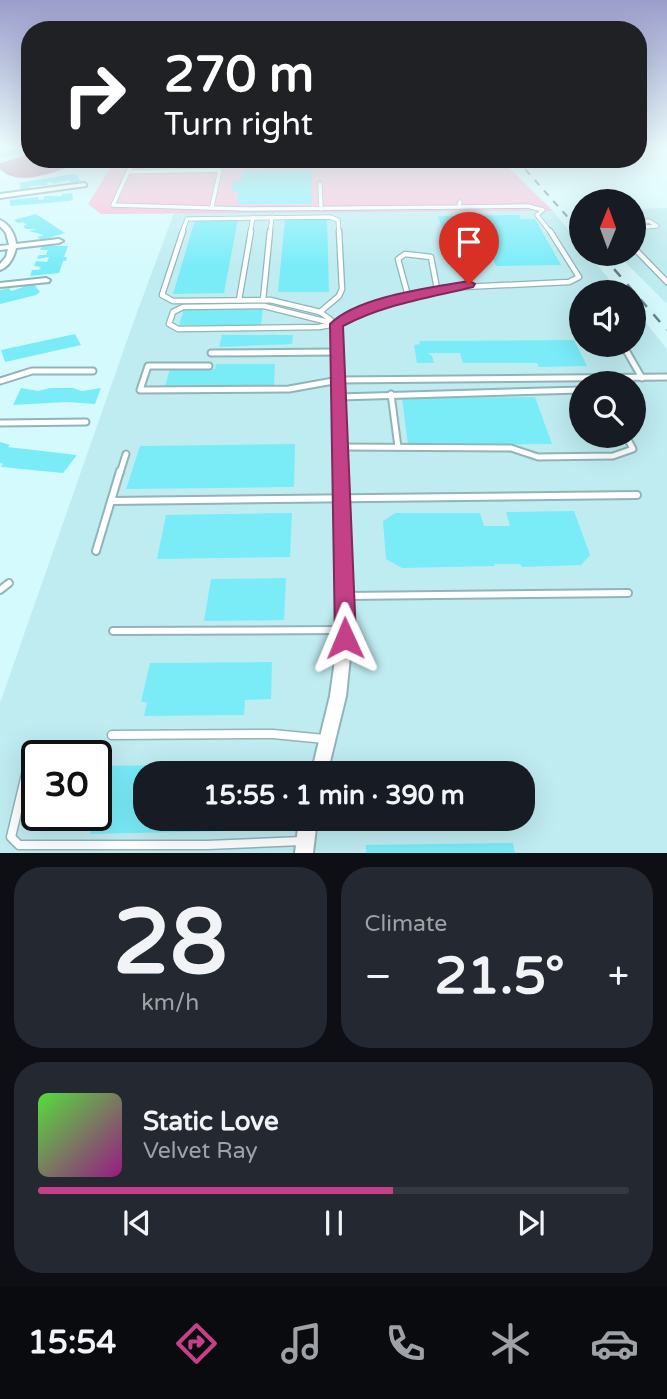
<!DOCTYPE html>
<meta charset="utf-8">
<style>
body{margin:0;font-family:"Varela Round",sans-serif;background:#242831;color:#f1f3f6;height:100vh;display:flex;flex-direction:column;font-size:26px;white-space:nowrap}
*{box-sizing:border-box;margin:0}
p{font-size:23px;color:#9ea1a6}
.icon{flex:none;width:38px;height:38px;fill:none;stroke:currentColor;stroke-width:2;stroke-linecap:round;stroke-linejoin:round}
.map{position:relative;height:853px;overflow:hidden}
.sheet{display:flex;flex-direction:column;gap:14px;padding:14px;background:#0d0f14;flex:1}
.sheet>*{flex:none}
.guide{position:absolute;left:21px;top:21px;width:626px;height:147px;border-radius:28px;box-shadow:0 7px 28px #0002;background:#202124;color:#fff;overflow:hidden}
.needle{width:46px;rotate:1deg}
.controls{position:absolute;left:569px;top:189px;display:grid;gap:14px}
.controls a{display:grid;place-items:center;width:77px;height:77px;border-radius:50%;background:#171b24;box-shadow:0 7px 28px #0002;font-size:35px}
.speed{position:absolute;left:21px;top:740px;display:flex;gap:14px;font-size:35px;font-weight:700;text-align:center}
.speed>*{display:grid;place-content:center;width:91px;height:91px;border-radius:50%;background:#171b24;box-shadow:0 7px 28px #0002;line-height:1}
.speed .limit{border:4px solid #111;border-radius:10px;background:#fff;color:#111}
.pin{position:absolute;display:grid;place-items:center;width:60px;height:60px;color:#fff;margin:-72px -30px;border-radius:50% 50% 50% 0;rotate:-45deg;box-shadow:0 0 7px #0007}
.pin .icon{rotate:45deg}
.me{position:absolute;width:77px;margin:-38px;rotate:359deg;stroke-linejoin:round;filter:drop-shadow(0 0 5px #0008)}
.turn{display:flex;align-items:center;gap:24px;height:147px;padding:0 28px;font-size:32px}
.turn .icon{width:91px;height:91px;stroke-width:2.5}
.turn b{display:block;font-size:49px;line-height:60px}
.big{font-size:52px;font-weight:700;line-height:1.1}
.sheet .widget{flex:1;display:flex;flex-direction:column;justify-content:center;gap:10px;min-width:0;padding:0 24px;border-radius:28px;background:#242831}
.sheet .dial{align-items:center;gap:0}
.dial b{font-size:91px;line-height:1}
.song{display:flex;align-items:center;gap:21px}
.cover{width:84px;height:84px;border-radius:10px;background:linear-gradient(135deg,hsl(110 70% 55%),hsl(310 70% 35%))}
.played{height:7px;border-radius:4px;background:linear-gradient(90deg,#c44188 60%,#363941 60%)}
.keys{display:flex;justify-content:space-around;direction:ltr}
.heat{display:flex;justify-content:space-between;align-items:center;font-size:38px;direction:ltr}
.sheet .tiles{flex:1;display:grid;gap:14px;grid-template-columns:1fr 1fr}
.widget:last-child{grid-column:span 2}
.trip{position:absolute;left:133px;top:761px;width:402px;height:70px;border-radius:28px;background:#171b24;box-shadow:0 7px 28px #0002;font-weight:700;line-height:70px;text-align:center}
.tab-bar{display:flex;height:112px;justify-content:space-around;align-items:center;background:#090b0e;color:#9ea1a6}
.tab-bar .icon{width:49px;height:49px}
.tab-bar .active{color:#c44188}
.tab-bar b{font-size:32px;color:#f1f3f6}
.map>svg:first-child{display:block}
.built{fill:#bfecf1;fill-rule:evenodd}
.green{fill:#fdb9d7}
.water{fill:#c87b9f}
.building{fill:#79ecf8}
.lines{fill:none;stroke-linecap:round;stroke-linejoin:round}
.lane-far4-casing{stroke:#91b4b8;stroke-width:5}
.lane-far3-casing{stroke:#91b4b8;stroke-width:7}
.lane-far2-casing{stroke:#91b4b8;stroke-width:9}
.lane-far1-casing{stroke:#91b4b8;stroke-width:10}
.lane-casing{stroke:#91b4b8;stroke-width:11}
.street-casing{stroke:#91b4b8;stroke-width:4}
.lane-far4{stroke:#fff;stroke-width:3.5}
.lane-far3{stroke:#fff;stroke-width:4.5}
.lane-far2{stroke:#fff;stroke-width:5}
.lane-far1{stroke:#fff;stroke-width:6}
.lane{stroke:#fff;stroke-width:8}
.street{fill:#fff;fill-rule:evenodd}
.rail-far1{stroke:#6d8588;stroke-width:2;stroke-dasharray:7 7;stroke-linecap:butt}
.rail{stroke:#6d8588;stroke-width:2.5;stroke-dasharray:10 10;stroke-linecap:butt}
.route{fill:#c44188;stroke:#7f2a58;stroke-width:2}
</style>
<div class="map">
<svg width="667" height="853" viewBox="0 0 667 853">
<rect width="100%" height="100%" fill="#d5fafd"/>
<g class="built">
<polygon points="667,208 667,304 617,254 634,254 634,209"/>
<path d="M553 211 581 245V254H588L620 292H581V345H634V308L667 349V853H0V703L132 326 174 213ZM581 383H634V436H581ZM37 756H96V816H37ZM145 774H523V819H145Z"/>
</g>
<polygon class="green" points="116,159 501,160 553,211 101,214 88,204"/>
<path class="water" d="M30 154V159H92C67 166 21 191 0 169V163Z"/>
<g class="building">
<polygon points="14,148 30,148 30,151 0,158 0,152 17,150"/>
<polygon points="311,170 312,204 237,204 239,192 231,192 233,181 241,181 243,171"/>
<polygon points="73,174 77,175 80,181 70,183 69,180 53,184 52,182 47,182 48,185 30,186 31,188 21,189 19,183"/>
<polygon points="72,193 73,199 70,201 10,206 10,200 38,197 39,200 44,199 44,196 62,196 62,194"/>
<polygon points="36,214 65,233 42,240 37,237 44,235 29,231 36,229 26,229 23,226 27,225 23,222 18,223 14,220"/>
<polygon points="519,215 521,219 535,219 561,265 496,266 493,258 481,258 477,248 449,249 438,216"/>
<polygon points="327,218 329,292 278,292 285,219"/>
<polygon points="238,219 224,293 173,294 195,220"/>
<polygon points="42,246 68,246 64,257 67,257 66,261 63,261 59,273 30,276 32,270 39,270 41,267 34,266 36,261 47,262 49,257 37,259 39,255 46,255 48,250 40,250"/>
<polygon points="33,283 40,292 36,295 0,304 0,290 9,288 11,291 15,290"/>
<polygon points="263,308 261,325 179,325 184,309"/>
<polygon points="75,334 81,345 5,362 1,350"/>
<polygon points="222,335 293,335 292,344 219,347"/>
<polygon points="574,340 587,366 539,367 537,363 463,363 460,353 428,353 432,356 434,363 417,363 414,345 420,344 419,341"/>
<polygon points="216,364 275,364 274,385 165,386 170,369 215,369"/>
<polygon points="21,388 38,391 50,388 73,388 82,391 101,388 95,404 67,402 13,405"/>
<polygon points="535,397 552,444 408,445 402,398"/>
<polygon points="0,442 10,445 8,447 77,455 63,473 1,467 3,464 0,463"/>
<polygon points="295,444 294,487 126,489 140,446"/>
<polygon points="574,511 590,555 581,565 522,567 520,564 494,564 495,566 402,568 386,559 383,521 395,513 480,513 484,526 510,526 506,512"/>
<polygon points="292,513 290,557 157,559 166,515"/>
<polygon points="286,578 284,620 204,621 211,579"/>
<polygon points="272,662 271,699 245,700 244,715 144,716 147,702 141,702 150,663"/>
<polygon points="246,764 246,774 145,774 145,819 235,819 227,831 90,834 93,820 57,821 59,816 96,816 96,766"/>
<polygon points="513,843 515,853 366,853 366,845"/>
</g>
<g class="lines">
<defs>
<g id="lane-far4">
<polyline points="134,159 113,205 245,209 459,207 460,202"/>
<polyline points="128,172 220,170 212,206"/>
<polyline points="320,184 321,209"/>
<polyline points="459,207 528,206 543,210 537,215 551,233"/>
<polyline points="634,221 649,221 657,226 634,228"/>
<polyline points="182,233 187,219 330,217 338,220 339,233"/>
<polyline points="250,233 253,217"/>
<polyline points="270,233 272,217"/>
</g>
<g id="lane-far3">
<polyline points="183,231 162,295 173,301 270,300 320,312"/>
<polyline points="634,248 667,282"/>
<polyline points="460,255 469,284"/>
<polyline points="408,296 398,259 405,254 431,257 437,289"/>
<polyline points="239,300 251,231"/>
<polyline points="263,300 270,231"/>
<polygon points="264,306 336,324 319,327 178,329 169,324 173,312 183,307"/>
<polyline points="320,312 331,320"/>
<polyline points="320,312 339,296 342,289 339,231"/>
<polyline points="336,324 364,310 442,288 569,282 579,277 550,231"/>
</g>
<g id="lane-far2">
<polyline points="623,345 642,378"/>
<polyline points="211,353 337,352"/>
<polyline points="209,366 148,366 140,390 289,389 339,380 667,377"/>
<polyline points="0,381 32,371 93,371"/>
<polyline points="391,394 398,447"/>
<polyline points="339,397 581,390"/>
<polyline points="0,423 86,422"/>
<polyline points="341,447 511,448 538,457 613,456 633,449 626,436"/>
<polyline points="120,473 126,454"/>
</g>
<g id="lane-far1">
<polyline points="120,471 111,501 637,495"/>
<polyline points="96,551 111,501"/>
<polyline points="0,590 9,583"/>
<polyline points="345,596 628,593"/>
<polyline points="113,631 344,630"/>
</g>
<g id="lane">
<polyline points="112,735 273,734 325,739"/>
<polyline points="27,770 11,837 19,845 207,845 302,841"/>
</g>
<g id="street">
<polygon points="0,148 4,148 0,150"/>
<polygon points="84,183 86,184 86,186 0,198 0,194"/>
<path d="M0 220C9 224 15 234 16 244L59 239 63 241 59 243 16 248C14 257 9 267 0 270V264L6 257 8 249 0 250V246L9 245 6 233 0 226Z"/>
<polygon points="46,278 50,280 49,282 0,287 0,283"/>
<polygon points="336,321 340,324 352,638 346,696 327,774 311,774 330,696 338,638 332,324"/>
<polygon points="299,819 317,819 313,853 295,853"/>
</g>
</defs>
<use href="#lane-far4" class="lane-far4-casing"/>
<use href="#lane-far3" class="lane-far3-casing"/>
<use href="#lane-far2" class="lane-far2-casing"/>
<use href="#lane-far1" class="lane-far1-casing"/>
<use href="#lane" class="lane-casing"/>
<use href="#street" class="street-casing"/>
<use href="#lane-far4" class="lane-far4"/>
<use href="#lane-far3" class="lane-far3"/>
<use href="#lane-far2" class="lane-far2"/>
<use href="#lane-far1" class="lane-far1"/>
<use href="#lane" class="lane"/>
<use href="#street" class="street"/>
<polyline class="rail-far1" points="516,159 581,232"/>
<polyline class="rail" points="601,254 667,330"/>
</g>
<linearGradient id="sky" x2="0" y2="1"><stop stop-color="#9b9dcb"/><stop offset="0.55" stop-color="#ecfdfe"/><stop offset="1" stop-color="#ecfdfe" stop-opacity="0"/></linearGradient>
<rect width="667" height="267" fill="url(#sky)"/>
<path class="route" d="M469 281 475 284 473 287C428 298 385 304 343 326L356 638 353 644 345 646 338 644 335 638 330 324C358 296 430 288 469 281Z"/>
</svg>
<div class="controls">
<a><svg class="needle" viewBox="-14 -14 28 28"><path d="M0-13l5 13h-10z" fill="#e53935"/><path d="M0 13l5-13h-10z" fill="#9ea1a6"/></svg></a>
<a><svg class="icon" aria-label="sound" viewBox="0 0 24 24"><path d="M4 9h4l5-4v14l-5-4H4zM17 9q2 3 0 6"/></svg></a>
<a><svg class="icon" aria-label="search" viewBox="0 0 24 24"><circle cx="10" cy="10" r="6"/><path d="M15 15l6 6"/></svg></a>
</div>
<div class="speed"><div class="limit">30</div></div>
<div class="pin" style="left:469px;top:284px;background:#d93025"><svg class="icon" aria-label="arrive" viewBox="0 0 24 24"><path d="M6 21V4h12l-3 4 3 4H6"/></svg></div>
<svg class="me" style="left:345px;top:638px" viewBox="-20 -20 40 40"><path d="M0-17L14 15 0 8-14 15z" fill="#c44188" stroke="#fff" stroke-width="4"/></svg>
<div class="trip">15:55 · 1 min · 390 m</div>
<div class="guide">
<div class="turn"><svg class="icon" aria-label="right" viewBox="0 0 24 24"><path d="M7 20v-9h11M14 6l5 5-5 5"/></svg><div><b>270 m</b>Turn right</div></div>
</div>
</div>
<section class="sheet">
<div class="tiles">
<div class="widget dial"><b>28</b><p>km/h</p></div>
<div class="widget"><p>Climate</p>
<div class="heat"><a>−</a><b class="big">21.5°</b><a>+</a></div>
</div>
<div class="widget">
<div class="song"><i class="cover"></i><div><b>Static Love</b><p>Velvet Ray</p></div></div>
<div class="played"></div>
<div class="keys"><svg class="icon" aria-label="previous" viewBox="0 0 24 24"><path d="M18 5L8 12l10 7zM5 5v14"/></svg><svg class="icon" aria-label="pause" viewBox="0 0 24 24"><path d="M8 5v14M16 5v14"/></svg><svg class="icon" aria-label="next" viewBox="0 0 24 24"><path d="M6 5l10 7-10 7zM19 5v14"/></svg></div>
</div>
</div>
</section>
<nav class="tab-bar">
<b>15:54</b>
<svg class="icon active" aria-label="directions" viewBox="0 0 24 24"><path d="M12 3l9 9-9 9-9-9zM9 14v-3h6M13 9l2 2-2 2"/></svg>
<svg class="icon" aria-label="music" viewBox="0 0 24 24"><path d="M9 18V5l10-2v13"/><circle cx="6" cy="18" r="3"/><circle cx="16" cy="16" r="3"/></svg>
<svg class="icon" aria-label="phone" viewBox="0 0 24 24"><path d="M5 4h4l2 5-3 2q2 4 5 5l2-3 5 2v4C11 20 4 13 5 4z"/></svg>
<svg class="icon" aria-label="climate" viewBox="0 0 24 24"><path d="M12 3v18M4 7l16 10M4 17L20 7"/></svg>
<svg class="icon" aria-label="car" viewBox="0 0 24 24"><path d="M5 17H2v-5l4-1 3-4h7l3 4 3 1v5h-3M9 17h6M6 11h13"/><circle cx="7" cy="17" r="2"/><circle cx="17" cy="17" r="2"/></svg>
</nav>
